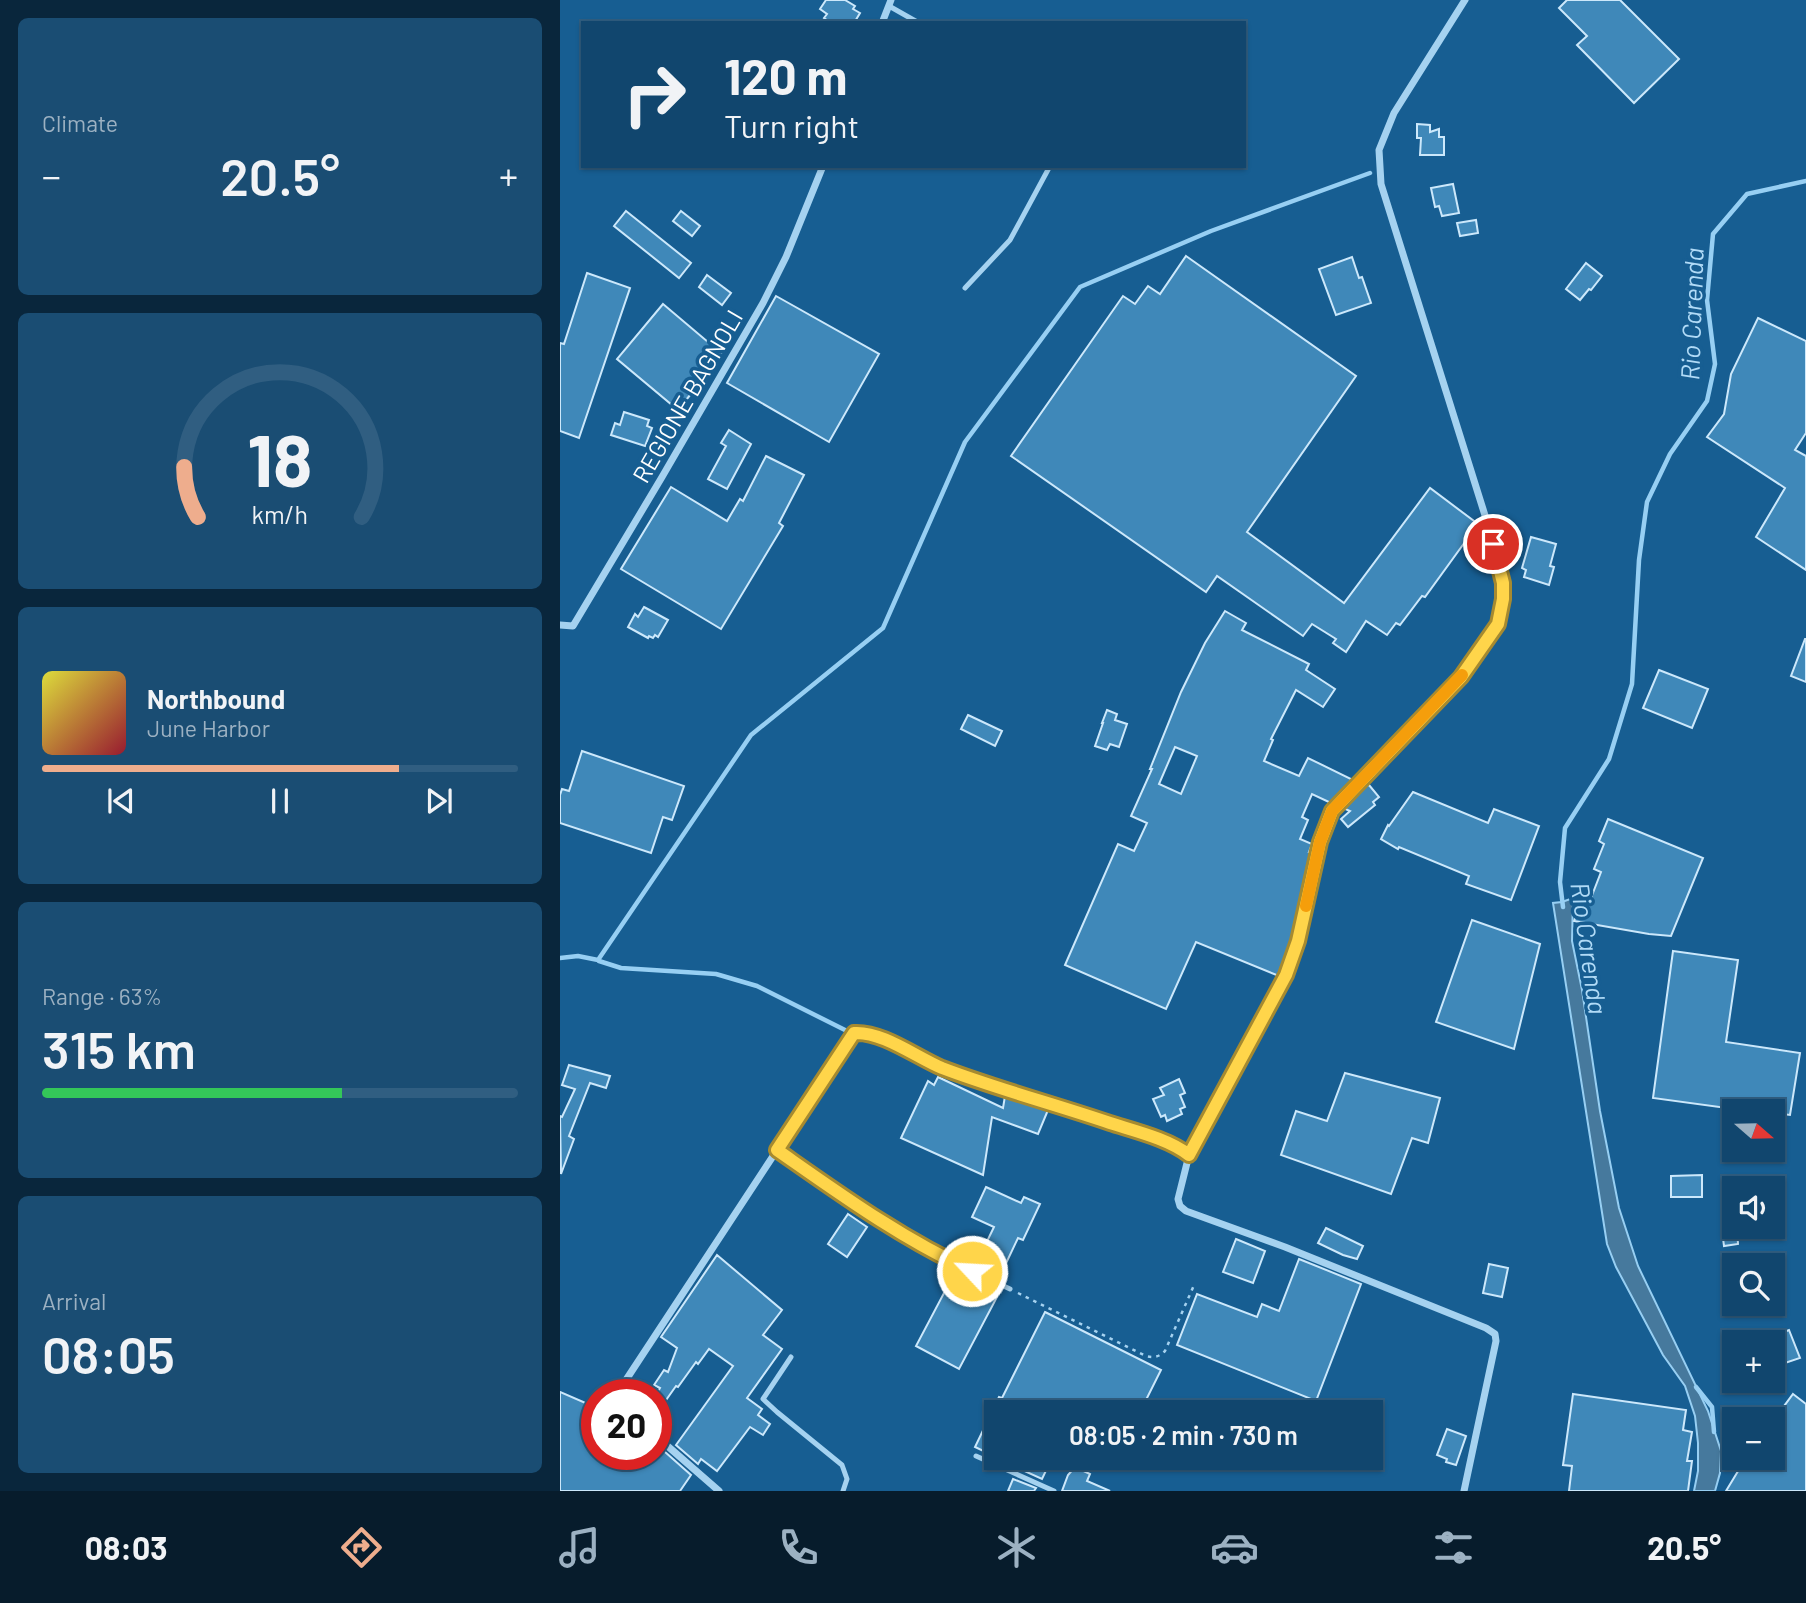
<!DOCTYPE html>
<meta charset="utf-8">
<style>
body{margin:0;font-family:Barlow,sans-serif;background:#1a4d73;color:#f1f3f6;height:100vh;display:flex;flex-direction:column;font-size:26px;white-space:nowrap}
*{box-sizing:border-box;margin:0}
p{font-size:23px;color:#9cb1c2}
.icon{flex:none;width:38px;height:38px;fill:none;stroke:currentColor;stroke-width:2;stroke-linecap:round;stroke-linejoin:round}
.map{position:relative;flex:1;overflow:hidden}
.details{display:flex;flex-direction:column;gap:18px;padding:18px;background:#09263c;width:560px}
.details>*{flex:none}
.hud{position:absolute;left:21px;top:21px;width:665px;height:147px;border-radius:0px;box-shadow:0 2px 5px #0004,0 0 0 2px #305e81;background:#11466e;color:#f1f3f6;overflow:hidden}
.needle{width:46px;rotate:110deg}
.buttons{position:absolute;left:1162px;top:1099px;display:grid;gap:14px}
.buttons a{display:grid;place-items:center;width:63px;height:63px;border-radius:0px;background:#11466e;box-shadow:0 2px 5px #0004,0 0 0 2px #305e81;font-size:35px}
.speed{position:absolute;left:21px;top:1379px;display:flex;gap:14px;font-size:35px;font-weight:700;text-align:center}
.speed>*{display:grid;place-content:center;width:91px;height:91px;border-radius:50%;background:#11466e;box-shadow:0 2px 5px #0004,0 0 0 2px #305e81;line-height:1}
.speed .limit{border:10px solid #d22;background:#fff;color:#111}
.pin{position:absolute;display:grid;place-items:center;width:60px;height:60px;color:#fff;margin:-30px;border:4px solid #fff;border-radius:50%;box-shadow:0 2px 7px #0007}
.me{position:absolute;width:77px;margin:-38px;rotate:295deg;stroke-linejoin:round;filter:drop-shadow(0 0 5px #0008)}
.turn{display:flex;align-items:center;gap:24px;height:147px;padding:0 28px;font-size:32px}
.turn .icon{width:91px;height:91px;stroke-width:2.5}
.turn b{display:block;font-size:49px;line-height:60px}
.big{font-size:52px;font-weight:600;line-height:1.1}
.details .card{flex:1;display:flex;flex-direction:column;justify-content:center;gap:10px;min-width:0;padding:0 24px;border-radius:10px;background:#1a4d73}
.details .dial{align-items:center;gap:0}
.dial svg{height:182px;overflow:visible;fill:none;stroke:#305e81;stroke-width:7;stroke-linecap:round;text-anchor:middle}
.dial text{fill:#f1f3f6;stroke:none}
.song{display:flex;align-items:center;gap:21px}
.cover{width:84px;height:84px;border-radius:10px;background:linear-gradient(135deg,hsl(60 70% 55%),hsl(350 70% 35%))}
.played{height:7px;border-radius:4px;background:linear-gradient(90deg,#eead8d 75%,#305e81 75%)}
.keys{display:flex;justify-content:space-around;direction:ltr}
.heat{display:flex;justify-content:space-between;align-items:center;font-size:38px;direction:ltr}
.charge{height:10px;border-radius:5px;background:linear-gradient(90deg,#34c759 63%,#305e81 0)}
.trip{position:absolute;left:424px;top:1400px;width:399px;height:70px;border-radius:0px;background:#11466e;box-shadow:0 2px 5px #0004,0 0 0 2px #305e81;font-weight:600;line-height:70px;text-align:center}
.tab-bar{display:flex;height:112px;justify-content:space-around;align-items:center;background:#071c2c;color:#9cb1c2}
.tab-bar .icon{width:49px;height:49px}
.tab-bar .current{color:#eead8d}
.tab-bar b{font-size:32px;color:#f1f3f6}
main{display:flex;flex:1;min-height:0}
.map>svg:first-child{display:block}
.water{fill:#46799d;stroke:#97cff3;stroke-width:2}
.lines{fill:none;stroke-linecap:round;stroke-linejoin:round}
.stream{stroke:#97cff3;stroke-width:4.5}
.building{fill:#3f88b9;stroke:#cce8fb;stroke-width:2;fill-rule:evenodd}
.path{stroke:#a5d2f0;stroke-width:2.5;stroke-dasharray:3.5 5;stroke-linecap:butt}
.lane{stroke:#a5d2f0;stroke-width:5}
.street{stroke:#a5d2f0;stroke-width:7}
.route-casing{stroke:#a68a30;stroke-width:18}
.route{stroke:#ffd54a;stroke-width:12}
.slow{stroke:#f59e0b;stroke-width:12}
.labels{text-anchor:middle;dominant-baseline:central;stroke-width:7;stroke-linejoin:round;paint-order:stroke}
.street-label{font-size:24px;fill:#fff;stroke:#175e92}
.water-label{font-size:26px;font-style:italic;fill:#b1dbf7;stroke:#175e92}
</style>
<main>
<section class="details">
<div class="card"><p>Climate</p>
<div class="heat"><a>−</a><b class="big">20.5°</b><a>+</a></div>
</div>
<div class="card dial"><svg viewBox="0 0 100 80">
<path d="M14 69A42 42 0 1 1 86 69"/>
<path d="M14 69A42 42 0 0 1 8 47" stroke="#eead8d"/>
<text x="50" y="56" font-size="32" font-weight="700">18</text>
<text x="50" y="72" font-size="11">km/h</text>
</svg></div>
<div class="card">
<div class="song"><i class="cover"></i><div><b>Northbound</b><p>June Harbor</p></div></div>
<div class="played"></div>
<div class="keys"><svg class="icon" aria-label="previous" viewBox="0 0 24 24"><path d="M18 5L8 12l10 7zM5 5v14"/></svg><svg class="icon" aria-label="pause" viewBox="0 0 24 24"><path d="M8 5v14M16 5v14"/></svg><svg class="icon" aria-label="next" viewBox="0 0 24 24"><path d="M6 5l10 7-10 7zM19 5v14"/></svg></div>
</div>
<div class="card"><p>Range · 63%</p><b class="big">315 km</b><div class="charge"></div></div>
<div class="card"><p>Arrival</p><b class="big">08:05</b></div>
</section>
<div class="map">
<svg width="1246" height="1491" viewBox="0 0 1246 1491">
<rect width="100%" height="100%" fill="#175e92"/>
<polygon class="water" points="1013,898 1012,941 1022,990 1040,1111 1059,1208 1078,1266 1148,1411 1161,1451 1160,1473 1155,1491 1134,1491 1138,1471 1138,1443 1135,1416 1125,1386 1103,1355 1056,1267 1047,1244 993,903 1002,902"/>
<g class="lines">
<g class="stream">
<polyline points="1003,907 1000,882 1005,828 1049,759 1072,684 1079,560 1087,502 1110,454 1147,401 1155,364 1147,300 1153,234 1187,194 1246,181"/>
<polyline points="0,958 18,956 38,960 191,735 323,628 405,442 520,287 651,231 810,173"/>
<polyline points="39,961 61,968 156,974 197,986 287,1031"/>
<polyline points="1136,1387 1152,1407 1154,1432"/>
</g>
</g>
<g class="building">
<polygon points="266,0 285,0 295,6 293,9 300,13 294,23 271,23 264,18 267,14 260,9"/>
<polygon points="1007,0 1060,0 1119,59 1074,103 1017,45 1027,36 999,8"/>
<polygon points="857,124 870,125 870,132 879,129 879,137 884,137 884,155 860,155 861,138 857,138"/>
<polygon points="893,184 899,213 882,216 879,206 875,207 871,188"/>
<polygon points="66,211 131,263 119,278 54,226"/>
<polygon points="121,211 140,226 132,236 113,221"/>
<polygon points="916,220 918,233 900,236 897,223"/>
<polygon points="626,256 796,376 687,532 784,603 870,488 918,524 865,597 862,596 840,625 836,623 827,635 806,621 786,652 773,643 776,639 752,624 743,636 657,576 646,592 451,456 563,296 575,304 588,286 600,294"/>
<polygon points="792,257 799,278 802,277 811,303 776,315 759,269"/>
<polygon points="1026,263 1042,276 1031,290 1029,289 1020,300 1006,289"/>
<polygon points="27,273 70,288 19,438 0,431 0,343 4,344"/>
<polygon points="147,275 171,293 162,305 139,287"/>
<polygon points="216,296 319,354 269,442 167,383"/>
<polygon points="103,304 161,353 149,366 152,368 118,410 57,359"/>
<polygon points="1198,318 1246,341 1246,433 1235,450 1246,456 1246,570 1196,537 1225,488 1147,437 1164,414 1171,374"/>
<polygon points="64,412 89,420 87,426 92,428 85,446 51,435 55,423 60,425"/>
<polygon points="169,430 191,444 167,489 148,479 166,446 161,443"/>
<polygon points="206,456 244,475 219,523 223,526 161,629 61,569 111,487 167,521 180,499 183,501"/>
<polygon points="971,537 996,544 990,566 994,567 989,585 964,577 966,570 962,568"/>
<polygon points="84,607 108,620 98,637 95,635 93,638 89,636 88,638 68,627 75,614 78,617"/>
<path d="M665 611 686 623 682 630 749 664 746 670 775 689 763 707 736 690 711 739 713 740 704 761 739 776 748 758 793 780 771 803 752 794 742 817 748 820 740 839 752 844 749 852H751L732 939 719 976 636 942 606 1009 505 965 558 844 574 851 587 823 571 816 592 769H590L621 692 645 643ZM615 747 637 756 621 794 599 784Z"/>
<polygon points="1245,639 1246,639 1246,682 1231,676"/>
<polygon points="1099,670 1148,689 1132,728 1083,708"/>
<polygon points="547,710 557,714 555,720 567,724 559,747 550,744 547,750 535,746 543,723 542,723"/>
<polygon points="408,715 442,731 435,746 401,729"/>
<polygon points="22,751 124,786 112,820 103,817 91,853 0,823 0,795 2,789 9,791"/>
<polygon points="809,785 819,797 813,802 815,805 788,827 781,819 790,811 783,808 805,786"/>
<polygon points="853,792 928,823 934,809 979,826 951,900 906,884 909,876 839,847 838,849 821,839 828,825 829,826"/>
<polygon points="1048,819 1143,858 1111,936 1089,934 1014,921 1024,895 1031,898 1041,872 1034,869 1044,844 1039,841"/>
<polygon points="912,920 980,944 954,1049 876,1022"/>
<polygon points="1113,951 1178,960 1166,1042 1240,1053 1230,1115 1213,1113 1213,1111 1166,1110 1167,1108 1093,1098"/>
<polygon points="9,1065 50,1076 46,1088 30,1083 9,1136 14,1139 1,1174 0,1116 2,1117 15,1089 2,1085"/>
<polygon points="785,1073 880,1098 868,1143 852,1138 831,1194 721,1155 736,1111 767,1121"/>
<polygon points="378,1077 443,1108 445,1096 488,1110 478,1134 432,1117 423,1175 341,1138 368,1081 374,1085"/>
<polygon points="619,1079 625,1093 620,1095 625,1107 620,1109 622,1114 607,1121 605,1115 601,1117 593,1099 604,1095 600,1088"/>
<polygon points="1142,1175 1142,1197 1111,1197 1111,1176"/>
<polygon points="426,1187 461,1203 464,1197 480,1204 463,1240 458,1238 440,1276 416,1264 434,1227 412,1217"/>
<polygon points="1213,1204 1225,1205 1222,1226 1213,1225"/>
<polygon points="288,1214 307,1227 287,1257 268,1244"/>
<polygon points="766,1228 803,1246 797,1259 783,1255 758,1243"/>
<polygon points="1177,1228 1178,1244 1164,1246 1162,1230"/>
<polygon points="676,1239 705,1251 693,1283 663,1272"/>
<polygon points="157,1255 222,1310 203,1335 222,1349 187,1398 202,1409 198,1415 210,1424 203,1435 190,1427 157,1471 141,1459 138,1464 116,1445 173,1366 149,1349 138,1364 136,1362 118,1387 116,1386 104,1403 96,1398 96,1395 100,1388 94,1385 104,1370 108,1372 117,1348 101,1337"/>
<polygon points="739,1259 801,1284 756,1401 617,1345 637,1294 697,1317 702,1304 719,1311"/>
<polygon points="929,1264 948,1268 942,1297 923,1293"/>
<polygon points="394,1274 437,1297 399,1369 356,1346"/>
<polygon points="485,1312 601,1370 580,1412 436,1412 436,1457 415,1447 439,1397 442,1398"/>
<polygon points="1229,1330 1240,1358 1219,1365 1213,1349 1213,1342 1210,1342 1209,1338"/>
<polygon points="0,1392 37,1408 37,1454 96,1454 96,1444 131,1475 120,1491 0,1491"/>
<polygon points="1013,1394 1126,1410 1123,1430 1132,1432 1127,1461 1132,1461 1128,1491 1009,1491 1012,1466 1003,1465"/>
<polygon points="1233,1394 1246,1404 1246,1491 1166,1491 1186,1458 1213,1458 1213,1421"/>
<polygon points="887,1429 906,1436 896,1465 886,1462 887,1459 877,1455"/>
<polygon points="436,1458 492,1458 482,1479"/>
<polygon points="515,1467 530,1474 527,1481 550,1491 502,1491 508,1475"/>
<polygon points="453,1479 476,1488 474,1491 448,1491"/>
</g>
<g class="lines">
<path class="path" d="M458 1293 586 1356C594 1358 599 1357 605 1351L635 1283"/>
<g class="lane">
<polyline points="329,6 359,23"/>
<polyline points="405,288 450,240 490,166"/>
<polyline points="217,1150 312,1215 374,1253 450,1289"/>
<polyline points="231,1357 203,1399 217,1412 282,1465 287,1479 283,1491"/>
<polyline points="416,1456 494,1491"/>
</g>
<g class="street">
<polyline points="322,23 331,0"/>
<polyline points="0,625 13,626 102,477 203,303 226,257 263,166"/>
<polyline points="629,1155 726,975 738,941 760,842 772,811 901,677 938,624 941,612 943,583 928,525 821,184 819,150 834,113 905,0"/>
<path d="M60 1395 62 1386 294 1033C323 1031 356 1057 383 1068 437 1089 494 1104 550 1123 576 1131 607 1138 629 1155L618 1199 620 1206 626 1211 725 1247 926 1328 935 1334 936 1341 904 1491"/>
<polyline points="96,1436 159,1491"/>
</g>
</g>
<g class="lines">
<defs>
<path id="route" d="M412 1271C342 1239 280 1194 217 1150L294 1033C322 1031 356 1057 382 1068 437 1089 494 1104 550 1123 575 1131 609 1139 629 1155L726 975 738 941 760 842 772 811 901 677 938 624 943 599V583L933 544"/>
</defs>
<use href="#route" class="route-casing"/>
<use href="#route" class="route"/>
<polyline class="slow" points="746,906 760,842 772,811 902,675"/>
</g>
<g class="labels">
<g class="street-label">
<text transform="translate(127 396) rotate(-60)">REGIONE BAGNOLI</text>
</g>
<g class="water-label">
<text transform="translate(1131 314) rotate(-88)">Rio Carenda</text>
<text transform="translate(1030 948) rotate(82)">Rio Carenda</text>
</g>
</g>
</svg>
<div class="buttons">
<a><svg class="needle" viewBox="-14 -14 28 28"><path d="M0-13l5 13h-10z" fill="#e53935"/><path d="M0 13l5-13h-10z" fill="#9cb1c2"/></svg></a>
<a><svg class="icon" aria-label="sound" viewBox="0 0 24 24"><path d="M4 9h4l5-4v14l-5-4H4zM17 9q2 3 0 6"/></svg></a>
<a><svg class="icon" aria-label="search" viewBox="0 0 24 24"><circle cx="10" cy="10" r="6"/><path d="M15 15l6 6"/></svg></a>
<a>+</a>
<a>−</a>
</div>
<div class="speed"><div class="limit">20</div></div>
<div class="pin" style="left:933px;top:544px;background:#d93025"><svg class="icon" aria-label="arrive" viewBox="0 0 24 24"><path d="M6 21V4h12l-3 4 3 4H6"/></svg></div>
<svg class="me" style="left:412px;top:1271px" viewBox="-20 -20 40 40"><circle r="17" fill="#ffd54a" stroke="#fff" stroke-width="3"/><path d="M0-11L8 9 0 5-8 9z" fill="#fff"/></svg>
<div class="trip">08:05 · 2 min · 730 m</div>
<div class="hud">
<div class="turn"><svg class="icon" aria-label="right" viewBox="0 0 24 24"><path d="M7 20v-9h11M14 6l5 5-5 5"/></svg><div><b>120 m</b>Turn right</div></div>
</div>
</div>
</main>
<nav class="tab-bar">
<b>08:03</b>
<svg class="icon current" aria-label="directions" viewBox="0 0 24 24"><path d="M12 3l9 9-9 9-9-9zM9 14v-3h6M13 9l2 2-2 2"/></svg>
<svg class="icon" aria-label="music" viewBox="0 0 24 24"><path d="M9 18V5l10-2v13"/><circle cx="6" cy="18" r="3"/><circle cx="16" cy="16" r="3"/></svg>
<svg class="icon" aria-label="phone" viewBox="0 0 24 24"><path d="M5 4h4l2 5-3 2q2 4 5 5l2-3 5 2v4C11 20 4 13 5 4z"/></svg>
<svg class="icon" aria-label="climate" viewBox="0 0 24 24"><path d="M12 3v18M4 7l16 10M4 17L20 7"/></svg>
<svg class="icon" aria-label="car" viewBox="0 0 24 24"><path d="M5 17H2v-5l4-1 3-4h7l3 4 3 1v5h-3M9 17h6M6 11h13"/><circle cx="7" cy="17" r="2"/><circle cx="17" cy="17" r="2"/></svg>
<svg class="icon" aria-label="filters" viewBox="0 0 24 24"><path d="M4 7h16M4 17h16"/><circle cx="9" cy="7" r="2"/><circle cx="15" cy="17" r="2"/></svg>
<b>20.5°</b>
</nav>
